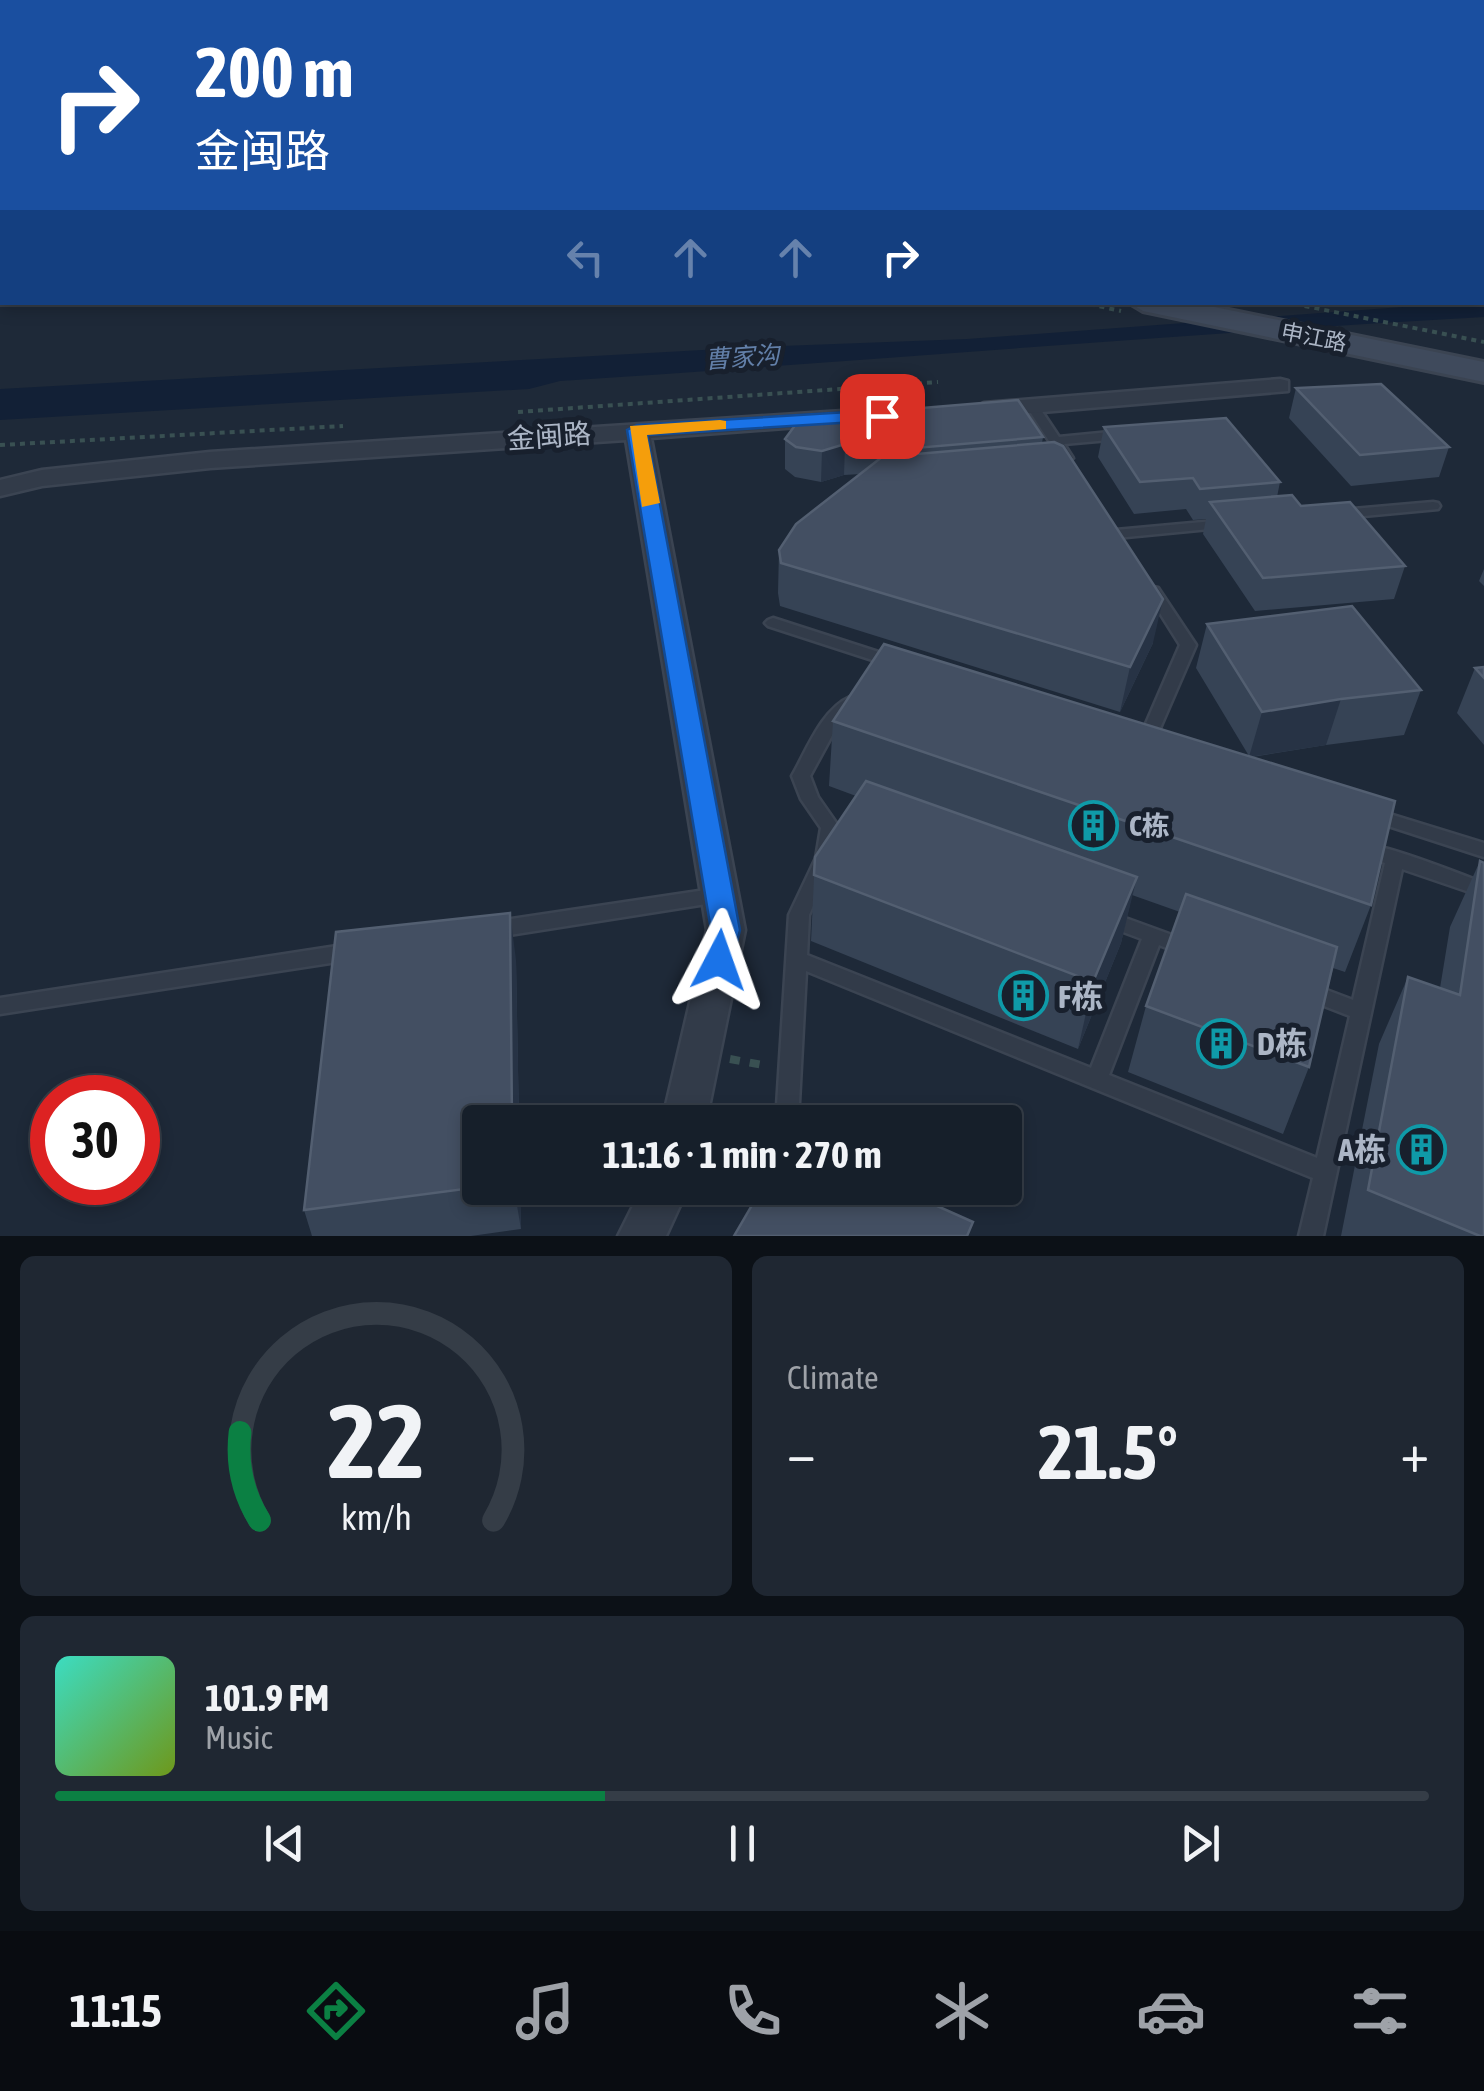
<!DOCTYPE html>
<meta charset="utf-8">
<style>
body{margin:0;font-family:"Asap Condensed","Noto Sans SC",sans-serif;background:#1f2732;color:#f1f3f6;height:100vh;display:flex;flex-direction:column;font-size:38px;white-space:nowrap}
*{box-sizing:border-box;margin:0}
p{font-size:32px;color:#9ea2a8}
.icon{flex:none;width:55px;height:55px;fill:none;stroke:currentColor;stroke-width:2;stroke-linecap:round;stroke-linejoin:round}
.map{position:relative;height:1236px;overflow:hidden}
.details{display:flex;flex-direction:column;gap:20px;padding:20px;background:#0c1117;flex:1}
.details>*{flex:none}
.guide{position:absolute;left:0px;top:0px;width:1485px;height:305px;box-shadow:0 5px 15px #0003,0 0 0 2px #353d47;background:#1a4fa0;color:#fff;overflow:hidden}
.speed{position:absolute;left:30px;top:1075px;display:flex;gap:20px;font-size:50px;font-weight:700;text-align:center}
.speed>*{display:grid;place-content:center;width:130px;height:130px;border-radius:50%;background:#161f2a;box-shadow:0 5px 15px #0003,0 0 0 2px #353d47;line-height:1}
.speed .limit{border:15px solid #d22;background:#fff;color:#111}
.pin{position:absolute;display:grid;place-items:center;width:85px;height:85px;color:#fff;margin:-42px;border-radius:20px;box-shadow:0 5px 15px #0006}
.me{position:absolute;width:110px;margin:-55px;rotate:4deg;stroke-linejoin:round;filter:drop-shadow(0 0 8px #0008)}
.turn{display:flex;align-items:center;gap:35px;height:210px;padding:0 30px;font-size:45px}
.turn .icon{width:130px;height:130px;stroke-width:2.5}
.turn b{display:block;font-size:70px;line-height:85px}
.lanes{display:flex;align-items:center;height:95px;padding:0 30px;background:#0003;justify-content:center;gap:50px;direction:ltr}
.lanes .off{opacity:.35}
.big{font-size:75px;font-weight:700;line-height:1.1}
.details .widget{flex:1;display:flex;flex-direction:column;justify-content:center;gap:15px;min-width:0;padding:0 35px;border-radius:15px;background:#1f2732}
.details .dial{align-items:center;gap:0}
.dial svg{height:260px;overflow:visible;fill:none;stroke:#353d47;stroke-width:7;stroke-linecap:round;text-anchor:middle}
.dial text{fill:#f1f3f6;stroke:none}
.song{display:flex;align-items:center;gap:30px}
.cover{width:120px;height:120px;border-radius:15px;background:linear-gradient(135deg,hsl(170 70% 55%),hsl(80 70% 35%))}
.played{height:10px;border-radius:5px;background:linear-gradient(90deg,#0b8043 40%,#353d47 40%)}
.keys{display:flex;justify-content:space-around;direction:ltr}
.heat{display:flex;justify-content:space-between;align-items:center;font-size:55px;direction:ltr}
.details .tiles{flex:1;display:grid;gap:20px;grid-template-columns:1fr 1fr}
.widget:last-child{grid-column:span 2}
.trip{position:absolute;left:462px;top:1105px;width:560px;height:100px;border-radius:10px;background:#161f2a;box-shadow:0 5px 15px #0003,0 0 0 2px #353d47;font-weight:700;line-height:100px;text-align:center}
.tabs{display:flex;height:160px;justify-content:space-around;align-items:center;background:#090c11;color:#9ea2a8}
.tabs .icon{width:70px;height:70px}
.tabs .active{color:#0b8043}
.tabs b{font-size:45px;color:#f1f3f6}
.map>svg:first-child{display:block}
.water{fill:#122036}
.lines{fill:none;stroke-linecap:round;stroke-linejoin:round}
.lane-casing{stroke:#3b4452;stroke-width:5}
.street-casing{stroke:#3b4452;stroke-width:5}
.secondary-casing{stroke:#3b4452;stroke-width:6}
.path-far1{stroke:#395052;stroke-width:4;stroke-dasharray:5 5;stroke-linecap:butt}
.path{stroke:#395052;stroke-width:8;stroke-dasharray:10 10;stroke-linecap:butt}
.lane{fill:#323b49;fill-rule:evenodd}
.street{fill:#323b49;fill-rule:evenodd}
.secondary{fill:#3f4a5c;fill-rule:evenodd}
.wall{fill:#364355}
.shaded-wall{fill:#273345}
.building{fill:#434f62;stroke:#535f71;stroke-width:2.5}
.route{fill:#1a73e8;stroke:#114b97;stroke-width:2.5}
.slow{fill:#f59e0b}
.labels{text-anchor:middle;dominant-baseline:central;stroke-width:10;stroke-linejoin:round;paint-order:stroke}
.far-street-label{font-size:22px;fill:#acb6c6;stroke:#18202d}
.far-water-label{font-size:25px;font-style:italic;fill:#627fa8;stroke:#18202d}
.street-label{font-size:28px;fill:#acb6c6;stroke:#18202d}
.poi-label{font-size:28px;font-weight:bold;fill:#acb6c6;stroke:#18202d;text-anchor:start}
.near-poi-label{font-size:32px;font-weight:bold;fill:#acb6c6;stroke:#18202d;text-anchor:start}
</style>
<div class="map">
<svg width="1484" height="1236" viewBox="0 0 1484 1236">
<rect width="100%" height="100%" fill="#1e2938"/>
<path class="water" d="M1484 301V317C1176 334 868 361 560 381L529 389 0 420V389L757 347 967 339Z"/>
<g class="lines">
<defs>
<g id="lane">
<polygon points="970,0 978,0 980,2 973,2"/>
<rect x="1482" y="124" width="2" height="4"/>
<polygon points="1033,403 1037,404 1059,437 1120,431 1126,435 1120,439 1064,444 1073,458 1067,462 1062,461 1027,407"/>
<polygon points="1433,502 1438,503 1440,506 1438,509 1342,518 1335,514 1342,510"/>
<polygon points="1225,520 1230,521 1232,524 1230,527 1116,538 1109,534 1116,530"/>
<polygon points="1153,587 1158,588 1196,645 1154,742 1152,746 1140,746 1138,742 1180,645 1146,591"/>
<polygon points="773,618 900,659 902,662 900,665 888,665 768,626 765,623 768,620"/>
<path d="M850 697 858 702 841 719 810 776 818 797 839 827 834 858 809 915 807 955 1091 1068 1142 939 1099 923 1096 918 1099 913 1106 911 1194 943 1197 948 1194 953 1187 956 1159 945 1109 1075 1317 1158 1350 1016 1301 997 1298 991 1301 985 1308 983 1353 1000 1385 863 1359 854 1356 849 1359 844C1377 841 1460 874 1484 883V897L1402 869 1323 1236H1299L1313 1178 806 971 798 1122H776L789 915 816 858 821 828 801 799 792 776C807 750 822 709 850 697Z"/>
<polygon points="1373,809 1484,843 1484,857 1367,819 1364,815 1367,811"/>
<polygon points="719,888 726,890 728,895 726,900 719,902 491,938 484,935 481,930 484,925 491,922"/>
<polygon points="350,944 357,947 360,952 357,957 350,960 0,1014 0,998"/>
</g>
<g id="street">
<rect x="0" y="19" width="2" height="8"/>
<polygon points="1280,379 1288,381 1288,391 984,417 972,410 984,403"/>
<polygon points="843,411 852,413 855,418 852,423 651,438 745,930 706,1122 662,1122 707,930 626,440 210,468 42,486 0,496 0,480 42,470 210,452"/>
<polygon points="642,1188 688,1188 666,1236 618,1236"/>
</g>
<g id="secondary">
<rect x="0" y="66" width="2" height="13"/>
<rect x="1482" y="161" width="2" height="14"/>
<rect x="0" y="279" width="2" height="18"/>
<polygon points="1128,302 1190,302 1484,362 1484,382 1143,311"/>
</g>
</defs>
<use href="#lane" class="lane-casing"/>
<use href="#street" class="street-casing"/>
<use href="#secondary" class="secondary-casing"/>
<g class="path-far1">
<polyline points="1080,302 1121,311"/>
<polyline points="1285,302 1484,342"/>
<polyline points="518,412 938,382"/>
<polyline points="0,445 343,426"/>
</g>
<polyline class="path" points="730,1059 768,1066"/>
<use href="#lane" class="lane"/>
<use href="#street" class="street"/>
<use href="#secondary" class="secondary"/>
</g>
<g class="wall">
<polygon points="887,0 953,0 949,2 890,2"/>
<polygon points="982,0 1484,0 1484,116 1482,116 1482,2 984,2"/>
<polygon points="2,96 2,174 0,173 0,97"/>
<polygon points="2,205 2,254 0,254 0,206"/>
<polygon points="1296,388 1449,447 1439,477 1351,486 1289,418"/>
<polygon points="1104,427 1280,482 1277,497 1301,506 1405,566 1394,599 1255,611 1203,534 1206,519 1193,520 1186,509 1134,514 1098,457"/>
<polygon points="1043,437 1042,443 1153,643 1120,712 780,606 778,593 779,550 861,474 844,475 821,482 795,477 785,469 785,439"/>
<polygon points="1484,569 1484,586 1479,581"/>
<polygon points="1207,624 1421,690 1404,735 1326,745 1252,757 1371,905 1345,972 1333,968 1309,1067 1283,1134 1128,1072 1146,1006 1180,912 1132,895 1121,943 1078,1049 811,941 815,857 856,796 829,786 833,721 1249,756 1196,668"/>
<polygon points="1484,667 1484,745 1457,713 1475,668"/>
<polygon points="1480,861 1484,1236 1341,1236 1379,1044 1408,977 1440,988 1450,927"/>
<polygon points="516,960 519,1122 480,1122 480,1188 520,1188 521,1229 471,1236 312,1236 304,1210"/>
</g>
<g class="shaded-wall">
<polygon points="614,0 669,0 669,1 666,2 608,2"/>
<polygon points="917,0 953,0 949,2 917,2"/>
<rect x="1114" y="0" width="277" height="2"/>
<polygon points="1482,211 1484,211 1484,234 1482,235"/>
<polygon points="845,444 844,475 821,482 822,451"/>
<polygon points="1163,599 1153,643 1120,712 1130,667"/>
<polygon points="1341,699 1326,745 1249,757 1262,712"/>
<polygon points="1137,877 1121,943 1078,1049 1093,982"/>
<polygon points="510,913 516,960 519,1122 512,1122"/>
<polygon points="514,1188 520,1188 521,1229"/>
</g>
<g class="building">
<polygon points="232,0 614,0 608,2 224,2"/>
<polygon points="769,0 861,0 882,2 765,2"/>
<polygon points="997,0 1124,0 1129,2 1000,2"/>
<polygon points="1399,0 1484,0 1484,19 1482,19 1482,2 1399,2"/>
<polygon points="1482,28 1484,29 1484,82 1482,82"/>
<polygon points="2,96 2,146 0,146 0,97"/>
<polygon points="2,205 2,222 0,222 0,206"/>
<polygon points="1381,384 1449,447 1360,455 1296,388"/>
<polygon points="1018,400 1043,437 904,449 918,438 845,444 822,451 796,447 785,439 796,424 814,417"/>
<polygon points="1226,418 1280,482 1200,489 1193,478 1140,482 1104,427"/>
<polygon points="1054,442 1063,446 1163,599 1130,667 781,563 779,550 796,524 882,457"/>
<polygon points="1292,495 1301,506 1350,502 1405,566 1263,578 1210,502"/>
<polygon points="1352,606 1421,690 1341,699 1262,712 1207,624"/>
<polygon points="884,644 1395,801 1371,905 833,721"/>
<polygon points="1484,667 1484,678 1475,668"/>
<polygon points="866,781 1137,877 1093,982 814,875 815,857"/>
<polygon points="1480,861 1484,863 1484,1236 1480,1236 1368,1190 1408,977 1460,995"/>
<polygon points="1186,894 1337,947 1309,1067 1146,1006"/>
<polygon points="510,913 512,1122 480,1122 480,1187 304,1210 336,932"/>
<polygon points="762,1188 897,1188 973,1222 967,1236 734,1236"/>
</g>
<polygon class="route" points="882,410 888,412 888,420 647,435 740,930 730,969 708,969 704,960 711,930 627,430 637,425"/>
<polygon class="slow" points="720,420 726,421 726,429 647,435 660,503 642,507 630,426"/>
<defs>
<symbol id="building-ring" viewBox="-11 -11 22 22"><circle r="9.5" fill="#18202d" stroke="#0f9aa8" stroke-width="1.5"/><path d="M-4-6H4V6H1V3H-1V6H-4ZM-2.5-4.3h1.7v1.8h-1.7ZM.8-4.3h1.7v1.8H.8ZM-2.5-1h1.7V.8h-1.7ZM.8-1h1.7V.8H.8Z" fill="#0f9aa8"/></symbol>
</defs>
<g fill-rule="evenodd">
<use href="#building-ring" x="1066" y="798" width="55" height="55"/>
<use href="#building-ring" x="996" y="968" width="55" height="55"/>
<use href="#building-ring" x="1194" y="1016" width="55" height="55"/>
<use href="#building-ring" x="1394" y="1122" width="55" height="55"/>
</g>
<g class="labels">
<g class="far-street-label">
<text transform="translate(1314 337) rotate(11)">申江路</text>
</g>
<g class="far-water-label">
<text transform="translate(742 357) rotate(-4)">曹家沟</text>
</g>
<g class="street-label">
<text transform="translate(549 436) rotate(-4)">金闽路</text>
</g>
<g class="poi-label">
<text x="1129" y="826">C栋</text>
</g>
<g class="near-poi-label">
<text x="1058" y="996">F栋</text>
<text x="1257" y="1043">D栋</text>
<text x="1386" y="1149" text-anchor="end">A栋</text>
</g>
</g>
</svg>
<div class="speed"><div class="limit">30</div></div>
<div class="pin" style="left:882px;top:416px;background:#d93025"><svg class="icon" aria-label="arrive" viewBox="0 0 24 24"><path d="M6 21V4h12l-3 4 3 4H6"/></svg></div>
<svg class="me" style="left:719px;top:960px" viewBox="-20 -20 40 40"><path d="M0-17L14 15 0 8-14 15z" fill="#1a73e8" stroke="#fff" stroke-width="4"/></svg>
<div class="trip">11:16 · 1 min · 270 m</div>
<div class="guide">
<div class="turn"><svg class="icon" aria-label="right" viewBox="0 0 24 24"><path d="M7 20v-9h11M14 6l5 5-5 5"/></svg><div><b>200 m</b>金闽路</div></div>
<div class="lanes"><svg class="icon off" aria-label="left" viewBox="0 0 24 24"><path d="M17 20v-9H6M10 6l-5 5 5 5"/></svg><svg class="icon off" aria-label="ahead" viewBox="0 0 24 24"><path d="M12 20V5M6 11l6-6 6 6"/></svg><svg class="icon off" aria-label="ahead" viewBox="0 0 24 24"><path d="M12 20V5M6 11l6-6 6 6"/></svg><svg class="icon" aria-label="right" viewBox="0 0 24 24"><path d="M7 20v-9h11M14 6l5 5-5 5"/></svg></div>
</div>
</div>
<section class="details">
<div class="tiles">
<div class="widget dial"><svg viewBox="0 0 100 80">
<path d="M14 69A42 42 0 1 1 86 69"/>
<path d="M14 69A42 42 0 0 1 8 42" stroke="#0b8043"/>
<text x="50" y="56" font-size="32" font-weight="700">22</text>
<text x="50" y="72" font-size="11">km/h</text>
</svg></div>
<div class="widget"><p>Climate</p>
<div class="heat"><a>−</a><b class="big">21.5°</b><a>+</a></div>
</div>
<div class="widget">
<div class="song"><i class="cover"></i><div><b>101.9 FM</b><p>Music</p></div></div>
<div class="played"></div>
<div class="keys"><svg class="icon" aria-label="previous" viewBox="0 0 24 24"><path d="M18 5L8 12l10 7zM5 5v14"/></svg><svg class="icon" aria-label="pause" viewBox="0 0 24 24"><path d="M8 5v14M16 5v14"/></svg><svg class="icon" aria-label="next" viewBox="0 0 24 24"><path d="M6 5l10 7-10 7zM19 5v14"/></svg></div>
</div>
</div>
</section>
<nav class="tabs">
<b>11:15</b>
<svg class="icon active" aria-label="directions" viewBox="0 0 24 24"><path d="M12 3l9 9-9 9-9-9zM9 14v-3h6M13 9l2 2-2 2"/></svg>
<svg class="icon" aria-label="music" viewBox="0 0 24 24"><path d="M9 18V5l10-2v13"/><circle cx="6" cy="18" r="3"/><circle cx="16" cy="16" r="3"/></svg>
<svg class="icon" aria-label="phone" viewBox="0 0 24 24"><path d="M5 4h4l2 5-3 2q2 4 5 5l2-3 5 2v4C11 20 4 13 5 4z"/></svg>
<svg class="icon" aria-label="climate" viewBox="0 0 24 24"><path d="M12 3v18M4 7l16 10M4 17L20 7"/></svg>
<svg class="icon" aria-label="car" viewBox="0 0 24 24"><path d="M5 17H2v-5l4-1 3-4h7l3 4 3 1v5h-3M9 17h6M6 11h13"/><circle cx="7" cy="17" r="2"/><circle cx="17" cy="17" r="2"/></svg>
<svg class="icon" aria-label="filters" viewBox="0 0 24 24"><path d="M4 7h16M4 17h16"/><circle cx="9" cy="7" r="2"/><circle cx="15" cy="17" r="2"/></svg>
</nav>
